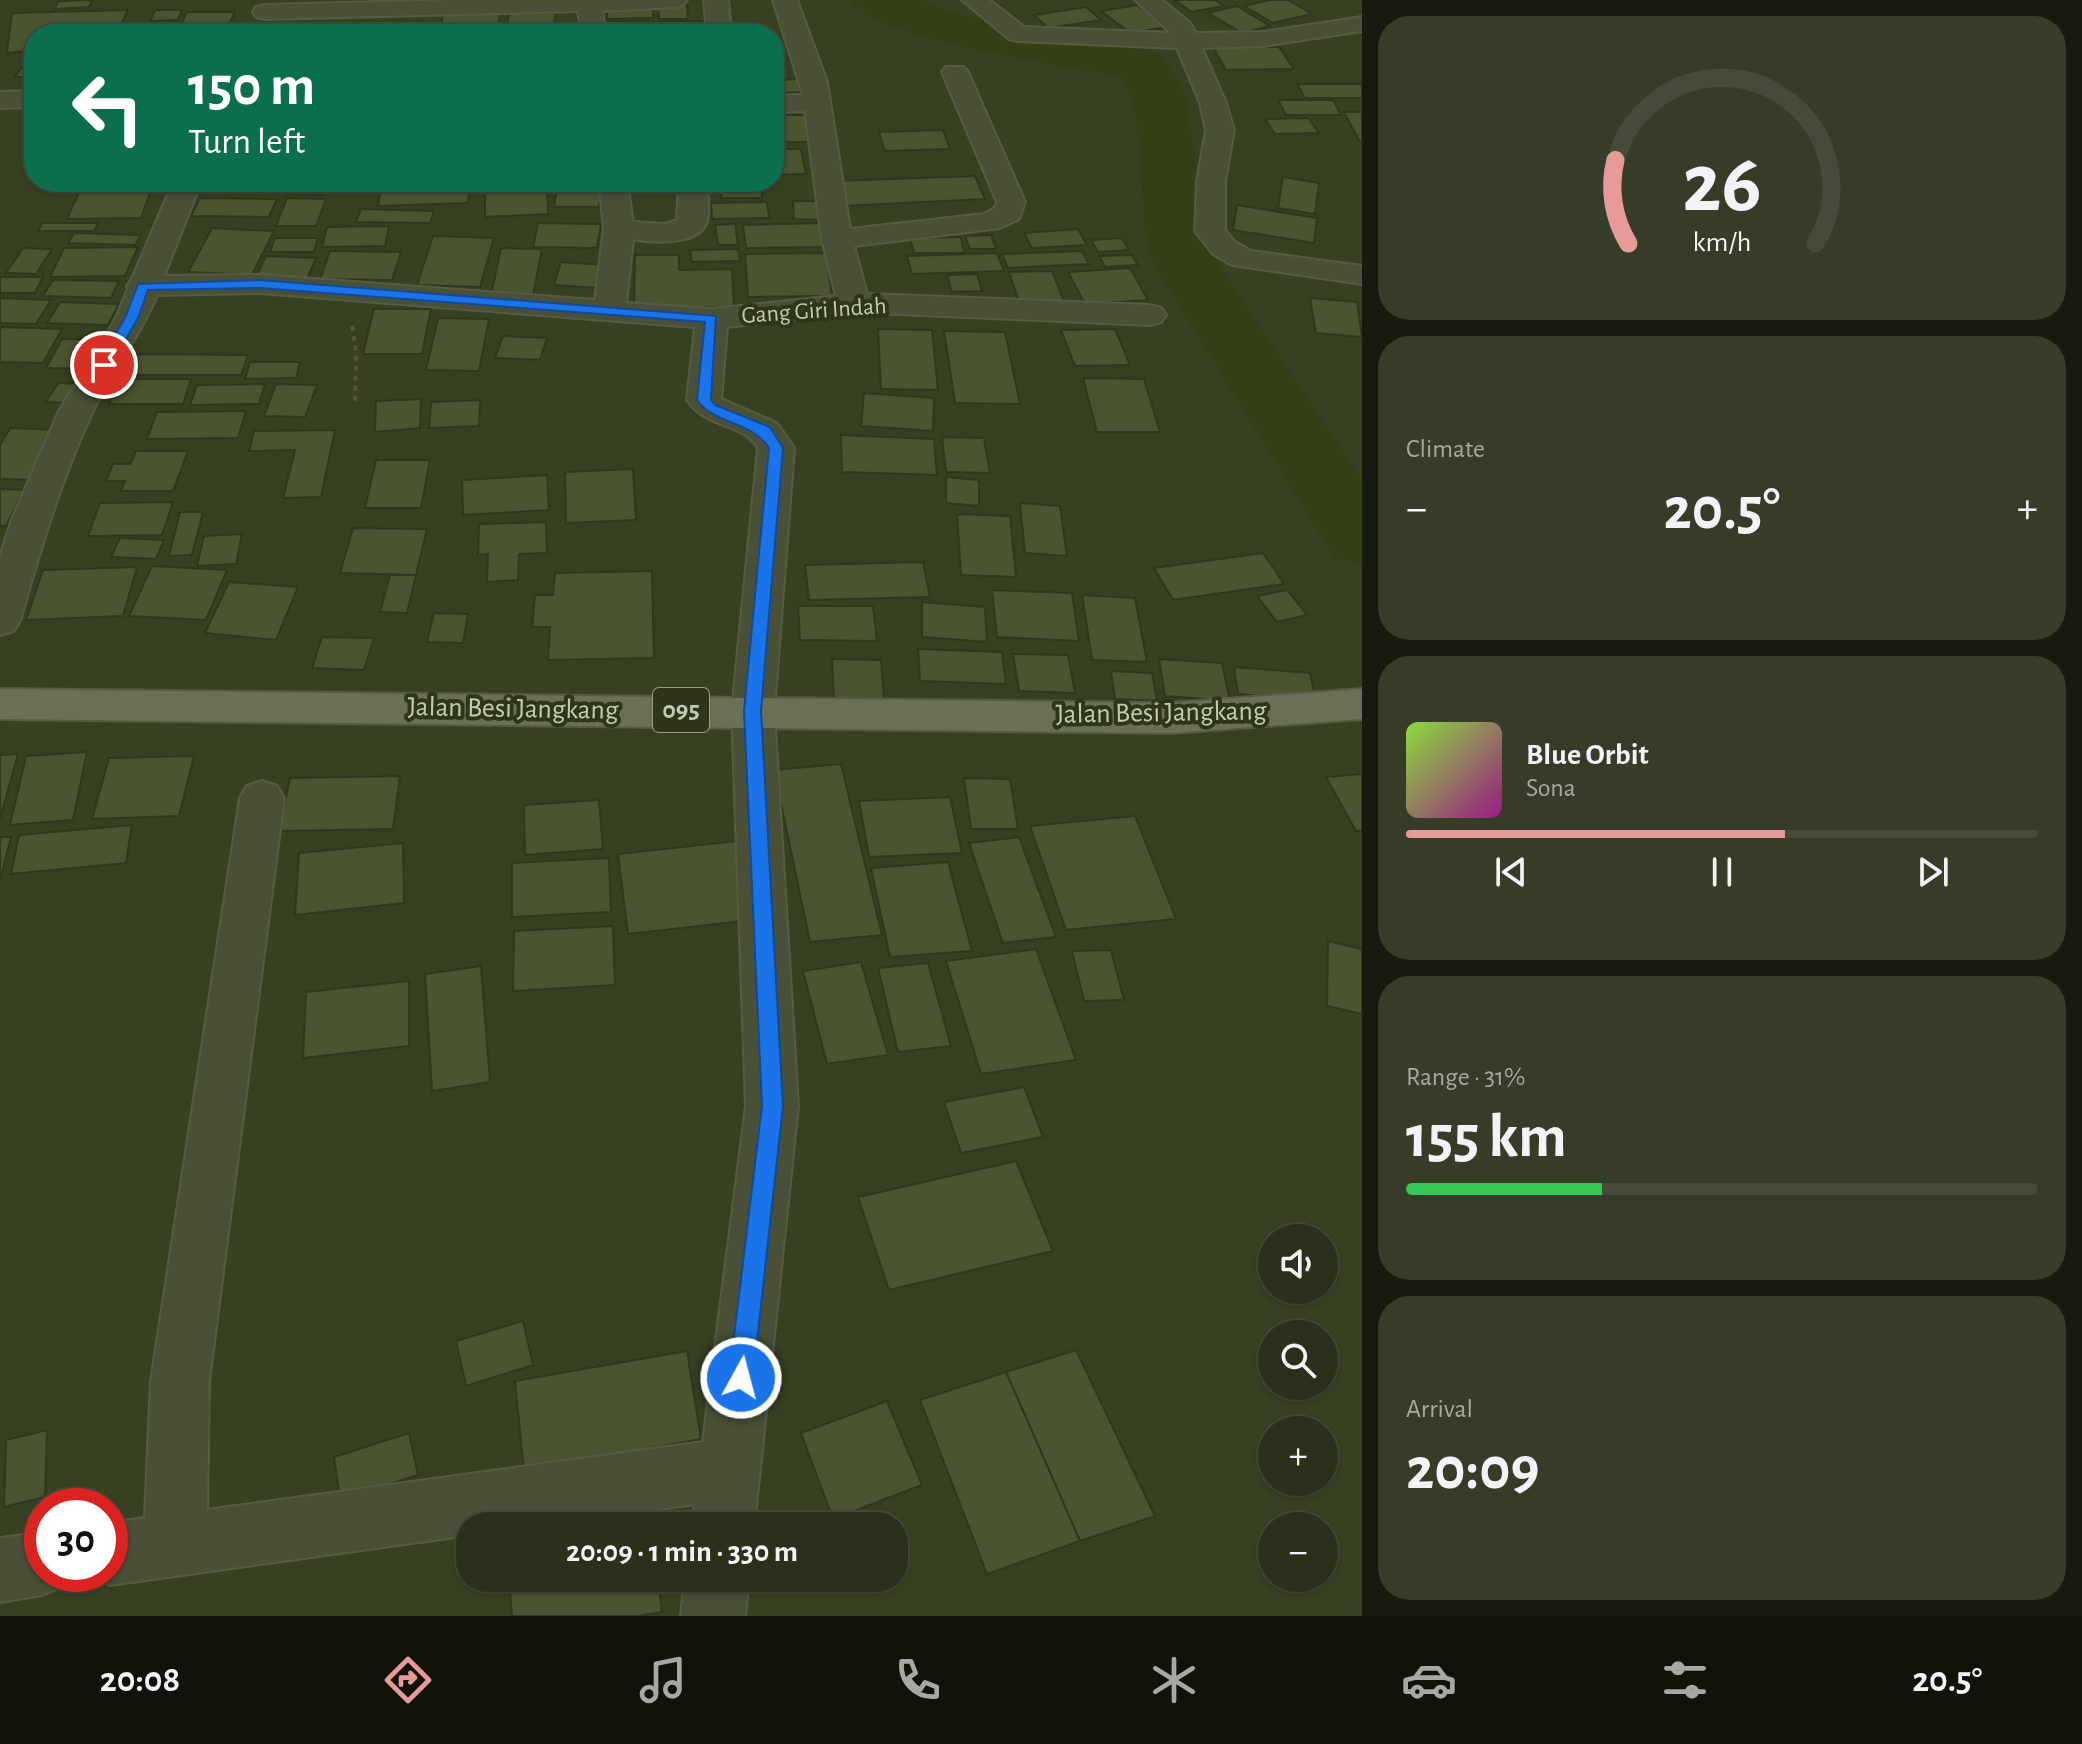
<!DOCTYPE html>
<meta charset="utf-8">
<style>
body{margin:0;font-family:"Alegreya Sans",sans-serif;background:#363c27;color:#f1f3f6;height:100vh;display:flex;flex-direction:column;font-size:30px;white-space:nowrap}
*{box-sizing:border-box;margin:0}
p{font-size:26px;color:#a5a9a2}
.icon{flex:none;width:44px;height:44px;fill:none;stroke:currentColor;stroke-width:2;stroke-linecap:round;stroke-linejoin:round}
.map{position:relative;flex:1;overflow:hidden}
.drawer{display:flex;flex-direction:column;gap:16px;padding:16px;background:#171a0e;width:720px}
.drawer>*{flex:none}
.top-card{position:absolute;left:24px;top:24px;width:760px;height:168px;border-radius:32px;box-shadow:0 2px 6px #0004,0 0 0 2px #464b39;background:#0b6e4f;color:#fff;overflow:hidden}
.tools{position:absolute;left:1258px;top:1224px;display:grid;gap:16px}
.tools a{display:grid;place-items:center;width:80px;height:80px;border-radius:50%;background:#2a301a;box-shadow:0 2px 6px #0004,0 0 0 2px #464b39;font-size:40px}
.speed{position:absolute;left:24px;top:1488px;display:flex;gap:16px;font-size:40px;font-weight:700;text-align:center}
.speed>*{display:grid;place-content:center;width:104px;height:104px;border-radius:50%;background:#2a301a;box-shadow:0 2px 6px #0004,0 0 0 2px #464b39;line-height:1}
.speed .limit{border:12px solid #d22;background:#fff;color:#111}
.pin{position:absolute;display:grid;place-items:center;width:68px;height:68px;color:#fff;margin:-34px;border:4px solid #fff;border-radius:50%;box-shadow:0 2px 8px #0007}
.me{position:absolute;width:88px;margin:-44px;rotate:7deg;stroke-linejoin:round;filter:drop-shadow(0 0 6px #0008)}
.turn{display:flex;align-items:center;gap:28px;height:168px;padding:0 32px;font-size:36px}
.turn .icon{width:104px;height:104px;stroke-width:2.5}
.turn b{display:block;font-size:56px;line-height:68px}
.big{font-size:60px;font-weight:700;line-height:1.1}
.drawer .tile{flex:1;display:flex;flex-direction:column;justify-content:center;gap:12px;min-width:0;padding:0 28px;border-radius:32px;background:#363c27}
.drawer .dial{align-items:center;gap:0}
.dial svg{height:208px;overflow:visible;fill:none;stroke:#464b39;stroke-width:7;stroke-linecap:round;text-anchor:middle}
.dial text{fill:#f1f3f6;stroke:none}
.song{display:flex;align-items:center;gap:24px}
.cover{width:96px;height:96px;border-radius:12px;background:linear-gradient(135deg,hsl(90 70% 55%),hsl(310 70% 35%))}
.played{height:8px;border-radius:4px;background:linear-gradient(90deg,#e69b98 60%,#464b39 60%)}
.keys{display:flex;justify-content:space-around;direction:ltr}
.heat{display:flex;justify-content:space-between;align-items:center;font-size:44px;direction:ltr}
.charge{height:12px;border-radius:6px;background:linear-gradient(90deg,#34c759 31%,#464b39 0)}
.trip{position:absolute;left:456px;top:1512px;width:452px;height:80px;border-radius:32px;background:#2a301a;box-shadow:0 2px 6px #0004,0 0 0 2px #464b39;font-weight:700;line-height:80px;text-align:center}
.tab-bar{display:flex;height:128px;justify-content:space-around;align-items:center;background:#11130a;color:#a5a9a2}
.tab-bar .icon{width:56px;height:56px}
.tab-bar .current{color:#e69b98}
.tab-bar b{font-size:36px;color:#f1f3f6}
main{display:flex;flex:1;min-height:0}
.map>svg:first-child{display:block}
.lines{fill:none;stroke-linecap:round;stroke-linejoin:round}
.river{fill:#333f15;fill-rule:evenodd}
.building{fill:#4b5431;stroke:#30371e;stroke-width:2}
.street-casing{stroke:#555c43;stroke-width:4}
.primary-casing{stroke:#555c43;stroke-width:4}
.path{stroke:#59523e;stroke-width:4;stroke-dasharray:5 5;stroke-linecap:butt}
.street{fill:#495037;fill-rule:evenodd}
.primary{fill:#697055;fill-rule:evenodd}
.route{fill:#1a73e8;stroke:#114b97;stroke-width:2}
.labels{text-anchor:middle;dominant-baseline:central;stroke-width:8;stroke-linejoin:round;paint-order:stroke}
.far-street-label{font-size:24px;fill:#c3cab3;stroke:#2e351c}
.shield{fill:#2e351c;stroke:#969d86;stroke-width:2}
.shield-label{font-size:26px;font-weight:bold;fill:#c3cab3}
.street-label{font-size:28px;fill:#c3cab3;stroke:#2e351c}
</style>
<main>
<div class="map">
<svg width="1362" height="1616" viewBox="0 0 1362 1616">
<rect width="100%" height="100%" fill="#384022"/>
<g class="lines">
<path class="river" d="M850 0H920L959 15 1158 53 1178 79 1186 100 1207 237 1214 258 1362 480V565L1334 557 1150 258C1138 209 1147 115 1121 77 1068 66 878 40 850 0Z"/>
</g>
<g class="building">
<polygon points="92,0 89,7 55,9 58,1"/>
<polygon points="1175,0 1215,0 1224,6 1191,12"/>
<polygon points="1270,0 1288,0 1312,14 1273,23 1244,6"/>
<polygon points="658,5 687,5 688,19 659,19"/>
<polygon points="1137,5 1167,27 1130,33 1101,11"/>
<polygon points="1237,6 1270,26 1242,33 1208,13"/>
<polygon points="607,7 653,7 653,18 607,19"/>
<polygon points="1086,7 1101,20 1048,28 1034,15"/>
<polygon points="128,10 122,23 54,24 54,34 34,34 34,50 7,53 12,13"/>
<polygon points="155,10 182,10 178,20 150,21"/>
<polygon points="187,12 235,12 229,24 181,24"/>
<polygon points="510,12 556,13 551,34 504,34"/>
<polygon points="443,14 500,14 497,34 439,34"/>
<polygon points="648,21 649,34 609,34 608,22"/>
<polygon points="705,21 705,34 657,34 657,22"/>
<polygon points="1213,47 1279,47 1294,69 1226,70"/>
<polygon points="32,53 34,77 15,77"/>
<polygon points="804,79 805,92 774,93 774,80"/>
<polygon points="1297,84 1362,84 1362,98 1305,98"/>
<polygon points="1278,100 1333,100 1341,115 1286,115"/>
<polygon points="1344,112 1362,112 1362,142 1360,142"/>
<polygon points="774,115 810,115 813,142 774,142"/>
<polygon points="1308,118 1319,133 1275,134 1265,119"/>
<polygon points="943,130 950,149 885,151 879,132"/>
<polygon points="774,149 801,149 806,174 774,175"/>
<polygon points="975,176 985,199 842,206 836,181"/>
<polygon points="1283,177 1319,183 1315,214 1278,208"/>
<polygon points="210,182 329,182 322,195 206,189"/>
<polygon points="558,182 601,182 599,207 554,207"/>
<polygon points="721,182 761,182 762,198 721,198"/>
<polygon points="470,184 468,203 378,206 381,186"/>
<polygon points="547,188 548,214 485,217 485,190"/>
<polygon points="151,190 141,218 67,219 79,192"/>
<polygon points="200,198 277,199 269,217 191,216"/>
<polygon points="287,198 326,199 316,226 276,226"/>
<polygon points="793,201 823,201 824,220 794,219"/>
<polygon points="767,202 769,218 712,219 711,203"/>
<polygon points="1237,205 1317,218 1314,243 1233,230"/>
<polygon points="361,209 434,211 430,223 356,222"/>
<polygon points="42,223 98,223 94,231 38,231"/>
<polygon points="538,223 601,224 597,248 533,247"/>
<polygon points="819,223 823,247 746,248 743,225"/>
<polygon points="735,224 738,245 718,245 715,225"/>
<polygon points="389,226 385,246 322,247 327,227"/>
<polygon points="212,228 274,231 252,275 188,272"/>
<polygon points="1078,229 1087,245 1032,248 1024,233"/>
<polygon points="74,233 141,235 135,245 68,243"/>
<polygon points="991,235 996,249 970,249 965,236"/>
<polygon points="433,236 494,238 480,287 417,285"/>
<polygon points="961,237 964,253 914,253 910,238"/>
<polygon points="275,238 318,238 314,252 270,252"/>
<polygon points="1122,238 1129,250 1098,252 1091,240"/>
<polygon points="138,247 125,276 50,277 64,248"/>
<polygon points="23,248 52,249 36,274 6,273"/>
<polygon points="501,248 542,249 533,296 491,295"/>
<polygon points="738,249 740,261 692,262 690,250"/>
<polygon points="330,251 401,252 392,280 320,279"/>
<polygon points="1082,251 1089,264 1008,268 1002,254"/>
<polygon points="826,253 832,296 748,297 745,254"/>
<polygon points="997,253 1004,271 912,274 907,256"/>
<polygon points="635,255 679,255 679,270 732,269 734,307 634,308"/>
<polygon points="1132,255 1138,265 1105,267 1099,256"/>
<polygon points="266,256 316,258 307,279 256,277"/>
<polygon points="561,262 604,265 598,288 554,285"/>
<polygon points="1130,268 1148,300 1085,304 1068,272"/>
<polygon points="1052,271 1066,306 1021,307 1009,272"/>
<polygon points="977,274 982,291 952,292 947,275"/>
<polygon points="0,277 43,277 35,293 0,293"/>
<polygon points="53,280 119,281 111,298 43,296"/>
<polygon points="0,298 51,300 36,324 0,323"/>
<polygon points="1310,298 1357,302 1362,337 1316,333"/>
<polygon points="60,302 119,304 108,325 47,323"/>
<polygon points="374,309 431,309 422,354 363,354"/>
<polygon points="438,318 489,319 479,371 426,370"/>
<polygon points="0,327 62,329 43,363 0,362"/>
<polygon points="878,329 932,330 938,390 881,389"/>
<polygon points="1115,329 1130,365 1075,366 1061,330"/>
<polygon points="944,331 1005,332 1020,404 955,403"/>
<polygon points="503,336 547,338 540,360 495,358"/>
<polygon points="62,339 106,340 91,369 46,368"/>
<polygon points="134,354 248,355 241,375 125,375"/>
<polygon points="250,362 300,362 296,378 245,379"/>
<polygon points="1083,378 1144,379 1160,432 1097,432"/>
<polygon points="119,379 191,379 183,404 109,404"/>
<polygon points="58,383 84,384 73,403 46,402"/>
<polygon points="265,384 259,404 190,405 197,385"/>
<polygon points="276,384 317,385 305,417 264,416"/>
<polygon points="864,393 934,398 933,431 861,426"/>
<polygon points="421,399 420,428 375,432 376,401"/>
<polygon points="480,400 479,426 429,428 431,402"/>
<polygon points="246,411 238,438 147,439 157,412"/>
<polygon points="10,428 59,430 31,480 0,479 0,445"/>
<polygon points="335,430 321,497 283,498 295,450 249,451 254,431"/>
<polygon points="841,435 934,439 937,475 842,472"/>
<polygon points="942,437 984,438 990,473 946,472"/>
<polygon points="136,451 188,451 173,491 121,491 125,481 106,481 113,464 130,464"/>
<polygon points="376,460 430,460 421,508 365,508"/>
<polygon points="633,469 636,520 566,523 565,472"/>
<polygon points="547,475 549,510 463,515 462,480"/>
<polygon points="946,477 979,480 979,506 946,503"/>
<polygon points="0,489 24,490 6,526 0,526"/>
<polygon points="173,502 162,535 88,536 100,503"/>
<polygon points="1020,503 1060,506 1067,556 1025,553"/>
<polygon points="180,512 203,512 192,555 169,556"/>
<polygon points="957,514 1010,516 1016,577 961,575"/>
<polygon points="546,522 547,553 519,554 518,580 487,582 488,554 478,555 479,524"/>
<polygon points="353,528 427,529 416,575 340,573"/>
<polygon points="242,534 236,564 197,566 204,536"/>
<polygon points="120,538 164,540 156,559 111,557"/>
<polygon points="1263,553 1284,584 1173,600 1154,568"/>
<polygon points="923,562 930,597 809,600 805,565"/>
<polygon points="152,566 227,570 206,620 129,616"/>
<polygon points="137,567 123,616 26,620 43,570"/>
<polygon points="652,571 654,658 548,660 550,627 532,627 535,595 553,595 555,573"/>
<polygon points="390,575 416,575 407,613 380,612"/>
<polygon points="229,582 298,587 276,640 205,633"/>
<polygon points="992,590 1072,593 1079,641 997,637"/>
<polygon points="1287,590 1307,615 1277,622 1257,596"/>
<polygon points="1082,595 1135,598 1147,662 1092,660"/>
<polygon points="922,602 985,607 987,642 922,637"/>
<polygon points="798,606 873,606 877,641 800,640"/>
<polygon points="434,613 468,614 463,643 427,642"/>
<polygon points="322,637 374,638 364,670 312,668"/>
<polygon points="918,649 1002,652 1006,684 920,681"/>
<polygon points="1013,654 1068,655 1075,693 1019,691"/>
<polygon points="832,659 881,660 884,699 834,698"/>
<polygon points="1159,659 1222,663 1230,701 1165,696"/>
<polygon points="1234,667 1310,673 1316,701 1238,694"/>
<polygon points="1111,671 1152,673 1157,701 1115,699"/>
<polygon points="87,752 73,820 10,825 26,756"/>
<polygon points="18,754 0,819 0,755"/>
<polygon points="194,756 179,816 92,819 109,758"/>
<polygon points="841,764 882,935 810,942 774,770"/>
<polygon points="1362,774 1362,831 1356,831 1326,777"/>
<polygon points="400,776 393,829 279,831 290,778"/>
<polygon points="964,778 1010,779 1018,829 971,829"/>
<polygon points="950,797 962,853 869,857 859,801"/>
<polygon points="599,800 603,849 525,855 524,805"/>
<polygon points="1135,816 1176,919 1066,930 1030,826"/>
<polygon points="132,825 126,863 11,874 19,835"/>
<polygon points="0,837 11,837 0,881"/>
<polygon points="1019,837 1056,937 1003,943 969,843"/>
<polygon points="737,841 753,920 628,934 618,854"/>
<polygon points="403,843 404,903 295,915 299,853"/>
<polygon points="609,858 611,912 512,917 512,863"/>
<polygon points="948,862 972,951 890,957 871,868"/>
<polygon points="613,926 615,985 513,991 514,931"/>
<polygon points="1328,941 1362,949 1362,1014 1327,1006"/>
<polygon points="1036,949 1076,1060 981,1074 946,961"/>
<polygon points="1111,950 1124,1000 1084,1001 1072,951"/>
<polygon points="861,962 888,1055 827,1064 803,971"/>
<polygon points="928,963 951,1046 898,1052 878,968"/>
<polygon points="481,966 490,1082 432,1091 425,974"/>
<polygon points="409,981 409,1046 303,1058 306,992"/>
<polygon points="1024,1087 1043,1137 961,1153 944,1102"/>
<polygon points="1016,1161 1053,1251 889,1290 858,1197"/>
<polygon points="523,1321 533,1365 466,1386 456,1341"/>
<polygon points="1076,1350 1155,1516 1080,1541 1006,1372"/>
<polygon points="687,1351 701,1439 524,1471 515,1381"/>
<polygon points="1006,1372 1080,1541 987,1574 920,1400"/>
<polygon points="887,1401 922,1485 833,1519 801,1433"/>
<polygon points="47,1430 45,1497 4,1507 6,1440"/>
<polygon points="409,1433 418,1475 340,1500 334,1457"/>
<polygon points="509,1578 658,1578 662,1612 638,1616 512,1616"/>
</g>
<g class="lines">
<defs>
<g id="street">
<polygon points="459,0 687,0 683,5 675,7 602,11 606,34 582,34 578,11 265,19 256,17 253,12 256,7 265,5"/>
<polygon points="704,0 728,0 731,34 707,34"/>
<path d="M773 0H797L827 82 850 229 984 214 995 208 997 202 942 72 946 67H964L968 72 1025 202 1019 219 1000 228 854 246 867 294 1150 305 1161 308 1166 315 1161 322 1150 325 854 312 727 327 721 399 777 423 794 448 774 711 798 1106 754 1526H692L695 1504 537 1526H470V1535L110 1585 88 1576 110 1574V1523L145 1518 151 1381 240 798 247 786 262 781 277 786 284 798 209 1381 207 1510 703 1442 746 1106 732 711 758 448C743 422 708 430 687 400L695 327 260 293 157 295C140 337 111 372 92 413 61 480 40 550 20 621L14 631 0 635V557L12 519 59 411 116 318 128 289 127 286 132 279 173 182H201L164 276 260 275 595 300 604 228 599 182H627L633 222 665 224 677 220 679 182H707C707 194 711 216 705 226 695 245 650 243 633 239L626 303 712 309 836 296 822 239 805 111 774 112V96L803 95Z"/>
<polygon points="962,0 989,0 1024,27 1171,33 1135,0 1162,0 1190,23 1196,33 1264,32 1362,17 1362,31 1264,46 1202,48 1226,103 1234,130 1225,181 1225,230 1235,242 1251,251 1362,266 1362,284 1232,265 1213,254 1195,231 1197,181 1206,130 1200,103 1177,48 1018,41 1009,39"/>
<polygon points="34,91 34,107 0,108 0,92"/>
<polygon points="42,1533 42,1574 69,1574 64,1586 42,1595 0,1602 0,1538"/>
<polygon points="685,1578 749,1578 745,1616 681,1616"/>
</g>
<polygon id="primary" points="0,689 1171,703 1362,689 1362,719 1171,733 0,719"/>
</defs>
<use href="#street" class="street-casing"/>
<use href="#primary" class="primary-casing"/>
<polyline class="path" points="352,326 356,352 355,404"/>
<use href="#street" class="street"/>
<use href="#primary" class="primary"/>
</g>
<path class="route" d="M260 280 716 316 711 400 715 405 770 427 783 448 761 711 783 1106 753 1378 749 1387 741 1390 732 1387 729 1378 762 1106 744 711 769 448C752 421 715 425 697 400L705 322 260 288 148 290 138 318 111 365 104 369 97 365 125 318 138 284Z"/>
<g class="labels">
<g class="far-street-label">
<text transform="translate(814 311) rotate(-4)">Gang Giri Indah</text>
</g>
<rect class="shield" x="653" y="688" width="56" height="44" rx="6"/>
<g class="shield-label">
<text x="681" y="710">095</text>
</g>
<g class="street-label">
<text transform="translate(513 709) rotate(1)">Jalan Besi Jangkang</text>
<text transform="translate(1161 713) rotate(-1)">Jalan Besi Jangkang</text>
</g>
</g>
</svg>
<div class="tools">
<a><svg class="icon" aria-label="sound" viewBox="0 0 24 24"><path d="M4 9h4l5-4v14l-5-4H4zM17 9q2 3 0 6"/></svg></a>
<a><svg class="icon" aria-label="search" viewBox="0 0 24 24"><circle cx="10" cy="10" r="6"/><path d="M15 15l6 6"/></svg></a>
<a>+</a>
<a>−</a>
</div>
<div class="speed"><div class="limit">30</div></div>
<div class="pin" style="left:104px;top:365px;background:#d93025"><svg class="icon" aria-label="arrive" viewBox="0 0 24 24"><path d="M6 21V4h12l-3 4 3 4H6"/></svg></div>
<svg class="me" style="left:741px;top:1378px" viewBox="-20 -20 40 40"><circle r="17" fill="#1a73e8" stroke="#fff" stroke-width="3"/><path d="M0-11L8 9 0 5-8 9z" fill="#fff"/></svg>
<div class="trip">20:09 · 1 min · 330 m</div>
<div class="top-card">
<div class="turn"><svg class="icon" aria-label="left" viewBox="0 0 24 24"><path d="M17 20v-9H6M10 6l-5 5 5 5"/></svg><div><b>150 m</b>Turn left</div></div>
</div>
</div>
<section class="drawer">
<div class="tile dial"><svg viewBox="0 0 100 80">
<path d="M14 69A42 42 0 1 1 86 69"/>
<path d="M14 69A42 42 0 0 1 9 37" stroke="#e69b98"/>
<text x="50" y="56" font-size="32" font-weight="700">26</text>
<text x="50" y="72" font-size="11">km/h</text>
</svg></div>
<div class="tile"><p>Climate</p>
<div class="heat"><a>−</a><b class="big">20.5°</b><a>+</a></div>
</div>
<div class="tile">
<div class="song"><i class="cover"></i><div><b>Blue Orbit</b><p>Sona</p></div></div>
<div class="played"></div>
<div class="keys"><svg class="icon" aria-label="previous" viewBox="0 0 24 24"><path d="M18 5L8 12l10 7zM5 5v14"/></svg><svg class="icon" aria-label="pause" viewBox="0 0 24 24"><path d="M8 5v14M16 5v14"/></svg><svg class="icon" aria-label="next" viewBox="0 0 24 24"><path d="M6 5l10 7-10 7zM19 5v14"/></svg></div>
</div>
<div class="tile"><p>Range · 31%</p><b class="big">155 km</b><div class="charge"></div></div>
<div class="tile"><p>Arrival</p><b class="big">20:09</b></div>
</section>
</main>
<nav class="tab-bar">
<b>20:08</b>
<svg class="icon current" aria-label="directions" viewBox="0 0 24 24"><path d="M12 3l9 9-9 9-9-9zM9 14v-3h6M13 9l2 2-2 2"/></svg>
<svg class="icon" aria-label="music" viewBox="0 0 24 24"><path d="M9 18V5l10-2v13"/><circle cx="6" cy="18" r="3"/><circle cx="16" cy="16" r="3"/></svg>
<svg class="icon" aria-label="phone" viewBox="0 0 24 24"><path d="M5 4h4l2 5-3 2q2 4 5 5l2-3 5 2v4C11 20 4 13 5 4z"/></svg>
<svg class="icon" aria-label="climate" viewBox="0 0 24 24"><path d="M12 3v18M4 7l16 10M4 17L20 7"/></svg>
<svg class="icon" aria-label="car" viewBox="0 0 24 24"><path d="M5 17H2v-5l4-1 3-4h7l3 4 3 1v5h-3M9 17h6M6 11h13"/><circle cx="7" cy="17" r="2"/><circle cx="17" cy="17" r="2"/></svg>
<svg class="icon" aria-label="filters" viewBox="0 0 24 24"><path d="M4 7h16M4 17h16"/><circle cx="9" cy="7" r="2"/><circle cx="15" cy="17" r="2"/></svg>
<b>20.5°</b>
</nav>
